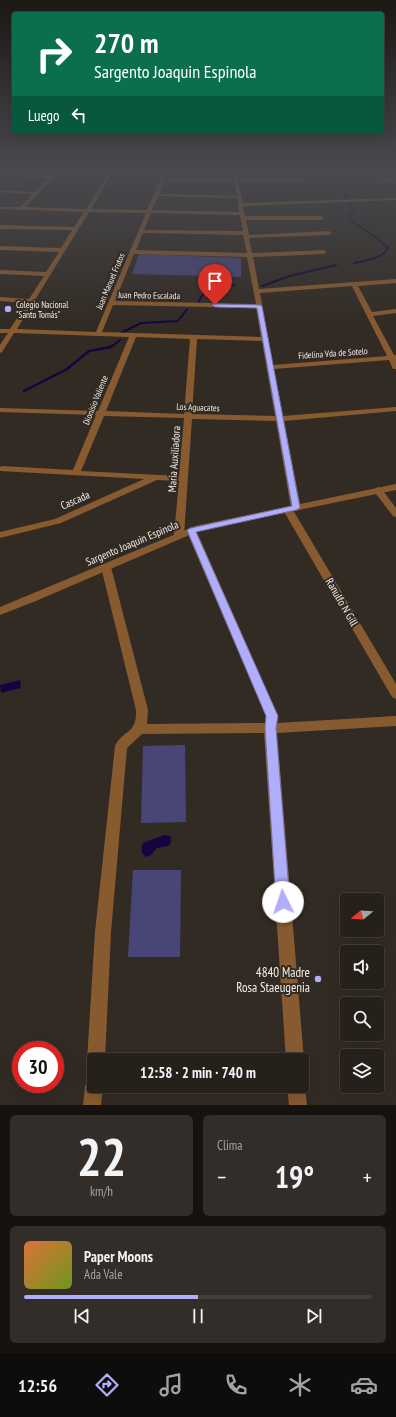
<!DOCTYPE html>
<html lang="es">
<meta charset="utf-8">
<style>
body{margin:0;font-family:"PT Sans Narrow",sans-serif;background:#322d28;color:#f1f3f6;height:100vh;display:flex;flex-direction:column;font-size:15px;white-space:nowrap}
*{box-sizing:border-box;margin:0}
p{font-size:13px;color:#a4a3a3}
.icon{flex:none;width:22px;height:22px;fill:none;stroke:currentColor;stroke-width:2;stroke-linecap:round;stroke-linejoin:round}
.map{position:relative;height:1105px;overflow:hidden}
.side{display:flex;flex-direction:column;gap:10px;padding:10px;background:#15120f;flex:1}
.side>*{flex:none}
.guide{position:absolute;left:12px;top:12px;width:372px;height:122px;border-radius:4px;box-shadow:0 4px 16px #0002,0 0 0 1px #423e3a;background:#0b6e4f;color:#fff;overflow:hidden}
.needle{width:26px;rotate:252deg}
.fabs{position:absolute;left:340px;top:893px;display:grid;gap:8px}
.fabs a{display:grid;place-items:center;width:44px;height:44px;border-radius:4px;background:#26201b;box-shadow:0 4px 16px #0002,0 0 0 1px #423e3a;font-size:20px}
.speed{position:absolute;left:12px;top:1041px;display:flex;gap:8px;font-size:20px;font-weight:700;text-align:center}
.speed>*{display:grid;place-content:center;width:52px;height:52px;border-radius:50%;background:#26201b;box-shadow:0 4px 16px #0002,0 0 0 1px #423e3a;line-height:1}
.speed .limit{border:6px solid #d22;background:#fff;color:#111}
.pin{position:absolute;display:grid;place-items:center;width:34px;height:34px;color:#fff;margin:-41px -17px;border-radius:50% 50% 50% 0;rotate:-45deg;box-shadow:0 0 4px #0007}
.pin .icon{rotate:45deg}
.me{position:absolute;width:44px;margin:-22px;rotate:356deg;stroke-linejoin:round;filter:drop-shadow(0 0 3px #0008)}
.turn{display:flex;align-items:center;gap:14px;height:84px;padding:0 16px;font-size:18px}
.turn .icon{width:52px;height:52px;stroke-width:2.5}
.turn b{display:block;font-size:28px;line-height:34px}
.then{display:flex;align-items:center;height:38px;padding:0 16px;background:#0003;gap:8px;font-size:15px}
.big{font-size:30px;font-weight:800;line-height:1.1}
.side .widget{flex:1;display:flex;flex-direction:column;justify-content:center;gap:6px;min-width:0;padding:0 14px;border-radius:6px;background:#322d28}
.side .dial{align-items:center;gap:0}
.dial b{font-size:52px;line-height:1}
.song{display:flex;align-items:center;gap:12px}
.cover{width:48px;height:48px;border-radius:6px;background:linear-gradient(135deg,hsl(20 70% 55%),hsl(80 70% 35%))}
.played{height:4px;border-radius:2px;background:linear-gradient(90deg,#b0aefa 50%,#423e3a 50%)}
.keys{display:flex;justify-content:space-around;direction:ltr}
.heat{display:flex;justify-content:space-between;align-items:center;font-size:22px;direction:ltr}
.side .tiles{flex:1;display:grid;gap:10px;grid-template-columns:1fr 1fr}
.widget:last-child{grid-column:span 2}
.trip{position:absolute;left:87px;top:1053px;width:222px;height:40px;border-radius:4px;background:#26201b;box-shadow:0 4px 16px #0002,0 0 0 1px #423e3a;font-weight:800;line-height:40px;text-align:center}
.menu{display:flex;height:64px;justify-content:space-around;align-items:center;background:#0f0d0b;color:#a4a3a3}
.menu .icon{width:28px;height:28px}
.menu .on{color:#b0aefa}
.menu b{font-size:18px;color:#f1f3f6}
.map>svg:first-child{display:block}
.green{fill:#484677}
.water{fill:#14053f}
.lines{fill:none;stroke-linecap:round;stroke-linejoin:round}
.stream-far2{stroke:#14053f;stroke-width:1.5}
.stream-far1{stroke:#14053f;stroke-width:2}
.stream{stroke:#14053f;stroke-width:2.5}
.minor{fill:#885a30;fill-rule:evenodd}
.tertiary{fill:#885a30;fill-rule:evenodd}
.route{fill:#b0aefa;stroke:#7271a2}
.poi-dot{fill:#b0aefa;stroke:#322b24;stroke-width:1.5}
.labels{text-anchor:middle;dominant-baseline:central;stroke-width:4;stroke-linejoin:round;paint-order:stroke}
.far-street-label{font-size:9px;fill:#f3ede9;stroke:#322b24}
.far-poi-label{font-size:9px;fill:#f3ede9;stroke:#322b24;text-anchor:start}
.street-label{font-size:11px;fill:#f3ede9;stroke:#322b24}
.near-poi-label{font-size:13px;fill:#f3ede9;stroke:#322b24;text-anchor:end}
</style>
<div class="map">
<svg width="396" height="1105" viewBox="0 0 396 1105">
<rect width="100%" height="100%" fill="#322b24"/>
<g class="green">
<polygon points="139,254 241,258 241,277 132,274"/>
<polygon points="185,745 186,822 141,823 143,746"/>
<polygon points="133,870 181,870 180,957 128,957"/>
</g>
<g class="water">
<polygon points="20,680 21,688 1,693 0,685"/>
<path d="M164 835 170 836C172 840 172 843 168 846L157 848 151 855 146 857C141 853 140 849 143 843Z"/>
</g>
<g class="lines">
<g class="stream-far2">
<polyline points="347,199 344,194 351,179 360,169"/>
<polyline points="350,204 353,210 350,212 349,219 374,236 388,248"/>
</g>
<g class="stream-far1">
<path d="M354 263C364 261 384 258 388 248L387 247"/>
<polyline points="262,286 290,276 336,265"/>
<path d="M199 302C203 286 221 286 235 285"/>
<polyline points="121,333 141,323 178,321 187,309"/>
<polyline points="106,348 114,345 120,340"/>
</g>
<polyline class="stream" points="24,391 67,369 89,351 111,347"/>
<g class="minor">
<path d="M58 169H62L25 207 86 209 111 169H115L91 209 147 210 165 169H169L165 179H234L232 169H236L238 179H302L304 180 302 181H238L243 203 396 198V200L243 206 245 216H321L324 218 321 220H246L249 235 329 231 332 233 329 235 249 238 252 253 324 250 327 252 324 254 253 257 259 289 396 279V283L358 286 372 312 396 309V313L373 316 394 355H396V369H393L389 360 274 369 283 416 396 407V411L284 421 301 508 299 510 296 511 291 508 276 421 192 419 184 535 182 537 179 538 174 535 179 481 157 480 61 523 0 538V532L55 519 144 479 0 471V467L2 466 73 470 96 415 0 412V408L98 411 129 337 14 333 2 352 0 353V345L8 333H0V329H10L27 303 0 301V297L29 299 44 276 0 274V270L46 272 59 252 0 250V246L61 248 72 230 0 229V225L74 227 84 212 0 209V207H20L33 194 0 192V190L35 192 49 178 0 176V174L51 176ZM164 181H234L237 196 159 194ZM158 196 237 198 239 212 152 210ZM89 212 146 213 96 332 17 329ZM151 213 240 215 243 231 144 230ZM143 233 243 235 247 253 136 250ZM134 254 247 257 256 304 115 301ZM352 286 387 356 273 365 260 293ZM113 305 256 308 261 337 102 332ZM136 337 190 339 184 414 106 411ZM197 339 262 341 275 416 192 414ZM104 416 184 418 179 476 81 471Z"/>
<polygon points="396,178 396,180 374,182 372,181"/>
<polygon points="378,487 381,488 396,508 396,517 393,516 373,490"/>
<polygon points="288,507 293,510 396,684 396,699 392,697 283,510"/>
<path d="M191 527 196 530 278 716 277 723 396 716V726L277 733 304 1060 302 1064V1060H286L264 733 142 734 127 748 111 932 105 1060H94V1068L90 1066 87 1060 95 932 115 746C123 729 137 735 136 710L101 567 102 565H110L111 567 148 710 147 724 265 723 266 716 186 530Z"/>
<polygon points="94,1077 94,1086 103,1086 101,1105 83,1105 85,1086 88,1080"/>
<polygon points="302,1080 305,1086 307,1105 289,1105 287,1086 302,1086"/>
</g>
<polygon class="tertiary" points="396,484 396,490 201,530 36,601 0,615 0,607 195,526"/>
</g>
<linearGradient id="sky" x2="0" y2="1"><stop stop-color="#1c1814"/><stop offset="0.52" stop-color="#494a50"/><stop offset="1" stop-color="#494a50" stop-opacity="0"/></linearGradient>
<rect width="396" height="324" fill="url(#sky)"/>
<polygon class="route" points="213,304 260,305 262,306 300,508 296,510 196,532 278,716 276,728 290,902 288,906 283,908 278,906 276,902 265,728 266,716 187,530 191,528 292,506 257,308 215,307 212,305"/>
<g class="poi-dot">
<circle cx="8" cy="309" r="4"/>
<circle cx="318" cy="979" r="4"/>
</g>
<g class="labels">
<g class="far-street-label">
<text transform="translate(110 281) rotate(-67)">Juan Manuel Frutos</text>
<text transform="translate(149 295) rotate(1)">Juan Pedro Escalada</text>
<text transform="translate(333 353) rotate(-4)">Fidelina Vda de Sotelo</text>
<text transform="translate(95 400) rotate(-68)">Dionisio Valiente</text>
<text transform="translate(198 407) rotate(2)">Los Aguacates</text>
</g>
<g class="far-poi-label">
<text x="16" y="304">Colegio Nacional<tspan x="16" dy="10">"Santo Tomás"</tspan></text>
</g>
<g class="street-label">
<text transform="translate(174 459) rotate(-86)">Maria Auxiliadora</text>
<text transform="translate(75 500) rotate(-24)">Cascada</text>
<text transform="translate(132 543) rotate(-23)">Sargento Joaquin Espinola</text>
<text transform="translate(342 602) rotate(60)">Ranulfo N Gill</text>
</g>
<g class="near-poi-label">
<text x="310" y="972">4840 Madre<tspan x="310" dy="15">Rosa Staeugenia</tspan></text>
</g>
</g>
</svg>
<div class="fabs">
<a><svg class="needle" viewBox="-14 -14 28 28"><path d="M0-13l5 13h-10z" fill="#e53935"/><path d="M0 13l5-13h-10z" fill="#a4a3a3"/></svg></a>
<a><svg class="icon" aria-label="sound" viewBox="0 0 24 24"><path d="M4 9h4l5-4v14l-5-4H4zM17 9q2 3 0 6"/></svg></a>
<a><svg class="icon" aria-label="search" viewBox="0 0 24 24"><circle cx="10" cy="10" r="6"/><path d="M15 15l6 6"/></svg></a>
<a><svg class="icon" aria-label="layers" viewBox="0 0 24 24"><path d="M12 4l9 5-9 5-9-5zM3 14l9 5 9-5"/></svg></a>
</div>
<div class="speed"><div class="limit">30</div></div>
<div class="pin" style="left:215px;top:305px;background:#d93025"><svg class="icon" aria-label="arrive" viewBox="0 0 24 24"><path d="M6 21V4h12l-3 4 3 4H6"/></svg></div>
<svg class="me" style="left:283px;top:902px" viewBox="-20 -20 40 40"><circle r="19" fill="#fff"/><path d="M0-13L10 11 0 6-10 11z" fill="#b0aefa"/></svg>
<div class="trip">12:58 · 2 min · 740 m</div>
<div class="guide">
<div class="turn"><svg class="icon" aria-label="right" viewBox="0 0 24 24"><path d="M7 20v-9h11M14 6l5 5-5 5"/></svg><div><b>270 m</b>Sargento Joaquin Espinola</div></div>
<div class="then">Luego<svg class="icon" aria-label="left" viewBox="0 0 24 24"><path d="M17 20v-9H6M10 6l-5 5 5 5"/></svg></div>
</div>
</div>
<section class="side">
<div class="tiles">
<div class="widget dial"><b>22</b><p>km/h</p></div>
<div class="widget"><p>Clima</p>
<div class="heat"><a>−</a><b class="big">19°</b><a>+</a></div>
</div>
<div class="widget">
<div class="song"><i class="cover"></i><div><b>Paper Moons</b><p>Ada Vale</p></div></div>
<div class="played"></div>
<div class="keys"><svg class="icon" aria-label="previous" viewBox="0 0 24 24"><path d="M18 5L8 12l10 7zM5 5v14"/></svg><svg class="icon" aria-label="pause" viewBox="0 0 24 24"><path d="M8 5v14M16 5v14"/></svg><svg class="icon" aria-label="next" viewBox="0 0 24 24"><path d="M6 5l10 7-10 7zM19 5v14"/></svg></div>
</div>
</div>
</section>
<nav class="menu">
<b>12:56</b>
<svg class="icon on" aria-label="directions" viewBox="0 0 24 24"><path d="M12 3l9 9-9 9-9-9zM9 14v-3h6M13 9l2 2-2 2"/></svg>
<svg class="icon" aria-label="music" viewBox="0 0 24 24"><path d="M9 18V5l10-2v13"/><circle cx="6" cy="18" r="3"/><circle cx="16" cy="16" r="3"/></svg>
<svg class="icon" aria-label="phone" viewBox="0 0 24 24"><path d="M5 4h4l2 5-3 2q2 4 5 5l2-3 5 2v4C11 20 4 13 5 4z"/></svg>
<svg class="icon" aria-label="climate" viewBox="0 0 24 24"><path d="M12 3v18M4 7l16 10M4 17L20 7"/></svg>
<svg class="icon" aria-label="car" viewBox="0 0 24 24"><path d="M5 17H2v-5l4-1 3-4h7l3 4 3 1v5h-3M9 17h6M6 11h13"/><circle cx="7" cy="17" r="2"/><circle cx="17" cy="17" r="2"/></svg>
</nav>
